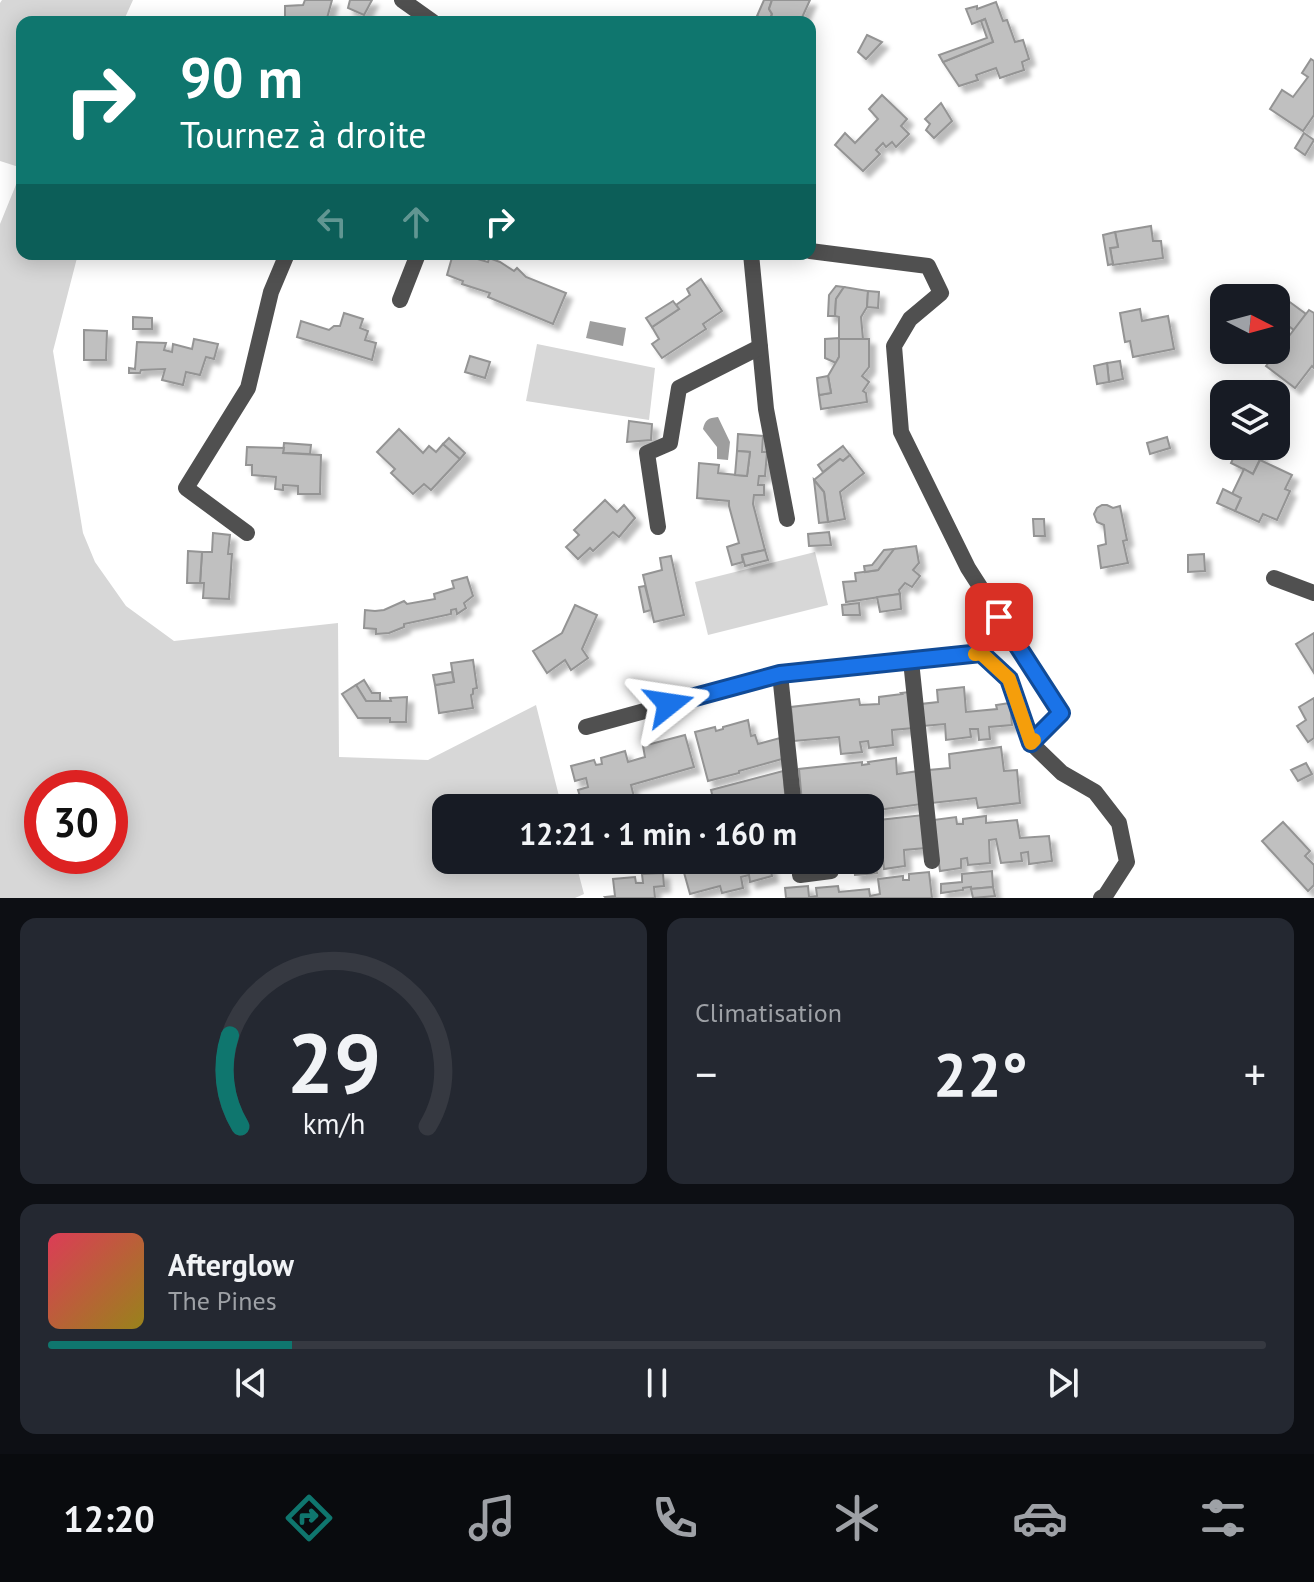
<!DOCTYPE html>
<html lang="fr">
<meta charset="utf-8">
<style>
body{margin:0;font-family:"PT Sans",sans-serif;background:#242831;color:#f1f3f6;height:100vh;display:flex;flex-direction:column;font-size:30px;white-space:nowrap}
*{box-sizing:border-box;margin:0}
p{font-size:26px;color:#9ea1a6}
.icon{flex:none;width:44px;height:44px;fill:none;stroke:currentColor;stroke-width:2;stroke-linecap:round;stroke-linejoin:round}
.map{position:relative;height:898px;overflow:hidden}
.drawer{display:flex;flex-direction:column;gap:20px;padding:20px;background:#0d0f14;flex:1}
.drawer>*{flex:none}
.hud{position:absolute;left:16px;top:16px;width:800px;height:244px;border-radius:16px;box-shadow:0 4px 20px #0003;background:#0f766e;color:#fff;overflow:hidden}
.needle{width:52px;rotate:96deg}
.tools{position:absolute;left:1210px;top:284px;display:grid;gap:16px}
.tools a{display:grid;place-items:center;width:80px;height:80px;border-radius:16px;background:#171b24;box-shadow:0 4px 20px #0003;font-size:40px}
.speed{position:absolute;left:24px;top:770px;display:flex;gap:16px;font-size:40px;font-weight:700;text-align:center}
.speed>*{display:grid;place-content:center;width:104px;height:104px;border-radius:50%;background:#171b24;box-shadow:0 4px 20px #0003;line-height:1}
.speed .limit{border:12px solid #d22;background:#fff;color:#111}
.pin{position:absolute;display:grid;place-items:center;width:68px;height:68px;color:#fff;margin:-34px;border-radius:16px;box-shadow:0 4px 12px #0006}
.me{position:absolute;width:88px;margin:-44px;rotate:75deg;stroke-linejoin:round;filter:drop-shadow(0 0 6px #0008)}
.turn{display:flex;align-items:center;gap:28px;height:168px;padding:0 32px;font-size:36px}
.turn .icon{width:104px;height:104px;stroke-width:2.5}
.turn b{display:block;font-size:56px;line-height:68px}
.lanes{display:flex;align-items:center;height:76px;padding:0 32px;background:#0003;justify-content:center;gap:40px;direction:ltr}
.lanes .off{opacity:.35}
.big{font-size:60px;font-weight:800;line-height:1.1}
.drawer .tile{flex:1;display:flex;flex-direction:column;justify-content:center;gap:12px;min-width:0;padding:0 28px;border-radius:16px;background:#242831}
.drawer .dial{align-items:center;gap:0}
.dial svg{height:208px;overflow:visible;fill:none;stroke:#363941;stroke-width:7;stroke-linecap:round;text-anchor:middle}
.dial text{fill:#f1f3f6;stroke:none}
.song{display:flex;align-items:center;gap:24px}
.cover{width:96px;height:96px;border-radius:12px;background:linear-gradient(135deg,hsl(350 70% 55%),hsl(50 70% 35%))}
.played{height:8px;border-radius:4px;background:linear-gradient(90deg,#0f766e 20%,#363941 20%)}
.keys{display:flex;justify-content:space-around;direction:ltr}
.heat{display:flex;justify-content:space-between;align-items:center;font-size:44px;direction:ltr}
.drawer .tiles{flex:1;display:grid;gap:20px;grid-template-columns:1fr 1fr}
.tile:last-child{grid-column:span 2}
.trip{position:absolute;left:432px;top:794px;width:452px;height:80px;border-radius:16px;background:#171b24;box-shadow:0 4px 20px #0003;font-weight:800;line-height:80px;text-align:center}
.dock{display:flex;height:128px;justify-content:space-around;align-items:center;background:#090b0e;color:#9ea1a6}
.dock .icon{width:56px;height:56px}
.dock .selected{color:#0f766e}
.dock b{font-size:36px;color:#f1f3f6}
.map>svg:first-child{display:block}
.green{fill:#d7d7d7;fill-rule:evenodd}
.water{fill:#9e9e9e}
.building{fill:#c0c0c0;stroke:#949494;stroke-width:2;filter:url(#shadow)}
.lines{fill:none;stroke-linecap:round;stroke-linejoin:round}
.minor{stroke:#505050;stroke-width:16}
.route-casing{stroke:#114b97;stroke-width:20}
.route{stroke:#1a73e8;stroke-width:14}
.slow{stroke:#f59e0b;stroke-width:14}
</style>
<div class="map">
<svg width="1314" height="898" viewBox="0 0 1314 898">
<defs>
<filter id="shadow"><feDropShadow dx="6" dy="6" stdDeviation="2" flood-color="#0004"/></filter>
</defs>
<rect width="100%" height="100%" fill="#fff"/>
<g class="green">
<polygon points="2,0 133,0 123,22 22,22 22,168 0,161 0,3"/>
<path d="M22 170V254H78L53 351 83 533 95 562 126 606 174 641 338 623 339 757 428 760 536 705 562 808H446V860H575L584 894 575 898H0V224ZM42 788H110V856H42Z"/>
<polygon points="537,344 655,368 649,420 526,401"/>
<polygon points="815,552 828,605 708,635 695,582"/>
</g>
<g class="water">
<polygon points="590,321 626,328 623,346 586,338"/>
<path d="M718 417 730 442 728 460 717 459V447L703 429C705 420 708 418 718 417Z"/>
</g>
<g class="building">
<polygon points="305,0 332,0 326,22 285,22 285,6 303,5"/>
<polygon points="350,0 372,0 364,15 348,8"/>
<polygon points="764,0 772,0 769,9 772,14 769,21 757,16"/>
<polygon points="772,0 810,0 800,22 770,22 772,14 769,9"/>
<polygon points="996,2 1003,21 1007,20 1015,42 1023,40 1029,59 1022,62 1024,70 1000,78 996,68 976,75 978,80 959,86 943,62 993,42 985,19 972,24 966,9 977,6 977,9"/>
<polygon points="985,19 993,42 943,62 939,55 987,38 981,21"/>
<polygon points="867,35 882,42 866,59 858,52"/>
<polygon points="1311,59 1314,61 1314,115 1303,131 1270,109 1282,90 1293,97 1308,77 1302,73"/>
<polygon points="882,95 907,119 901,126 909,134 896,147 892,142 886,147 883,143 876,150 880,154 863,171 835,145 845,133 855,143 878,119 869,109"/>
<polygon points="941,103 952,121 934,138 926,130 930,124 925,119"/>
<polygon points="1304,133 1314,140 1305,155 1295,148"/>
<polygon points="1151,226 1153,241 1161,241 1163,258 1113,265 1110,248 1118,247 1115,232"/>
<polygon points="1115,232 1118,247 1110,248 1113,264 1108,265 1103,235"/>
<polygon points="453,254 460,254 488,262 489,258 500,262 514,271 517,268 526,277 566,293 553,324 488,297 490,293 462,284 463,281 447,275"/>
<polygon points="701,279 722,311 703,324 706,329 662,358 652,344 659,339 652,327 679,309 676,305 690,295 687,289"/>
<polygon points="836,286 844,287 836,299 835,316 828,316 829,295"/>
<polygon points="844,287 868,291 867,307 861,317 863,339 839,339 839,317 835,316 836,299"/>
<polygon points="868,291 879,292 878,308 867,307"/>
<polygon points="1287,300 1306,314 1294,330 1276,317 1276,314"/>
<polygon points="673,301 679,309 652,327 646,318"/>
<polygon points="1140,309 1142,321 1168,316 1174,349 1133,357 1130,341 1125,342 1120,313"/>
<polygon points="1309,310 1314,313 1314,368 1312,366 1295,388 1266,366"/>
<polygon points="344,313 363,319 360,328 368,331 365,340 376,343 372,360 297,337 301,321 329,330 334,326 340,326"/>
<polygon points="133,317 152,318 152,329 133,329"/>
<polygon points="84,330 107,331 106,360 84,360"/>
<polygon points="839,338 839,357 836,363 825,358 825,339"/>
<polygon points="194,339 218,344 214,359 206,357 200,375 186,372 183,385 162,380 165,369 141,370 140,373 129,373 129,368 135,369 137,342 166,343 164,350 172,352 173,344 192,349"/>
<polygon points="839,339 869,339 869,367 862,376 869,382 863,391 866,393 867,402 821,409 819,395 831,393 828,376 839,357"/>
<polygon points="470,356 490,362 485,378 465,372"/>
<polygon points="1120,361 1123,379 1109,382 1107,363"/>
<polygon points="1107,363 1109,382 1097,384 1094,366"/>
<polygon points="828,376 831,393 819,395 817,378"/>
<polygon points="629,421 652,424 651,440 627,442"/>
<polygon points="399,429 423,453 429,446 436,452 443,444 460,459 431,490 424,484 413,494 391,473 395,469 377,452"/>
<polygon points="738,434 763,436 762,452 767,452 765,476 759,476 758,485 764,485 764,495 754,495 753,504 765,550 742,555 743,562 732,565 727,547 739,543 729,506 729,501 697,498 699,463 719,465 718,473 747,476 750,452 737,451"/>
<polygon points="1167,437 1170,448 1150,454 1147,443"/>
<polygon points="449,438 465,453 460,459 443,444"/>
<polygon points="284,443 311,445 310,454 283,453"/>
<polygon points="843,446 850,455 843,461 840,459 823,472 818,465"/>
<polygon points="1239,446 1244,446 1262,455 1253,474 1231,463"/>
<polygon points="247,447 284,448 283,453 321,455 320,494 298,494 298,486 283,485 283,490 275,489 276,477 252,475 252,465 246,465"/>
<polygon points="737,451 750,452 747,476 735,475"/>
<polygon points="850,455 864,473 840,492 845,519 828,522 824,492 814,480 840,459 843,461"/>
<polygon points="1260,460 1292,475 1285,489 1290,491 1277,520 1263,514 1259,522 1235,511 1241,498 1232,494 1244,469 1253,474"/>
<polygon points="814,480 824,492 828,522 819,523"/>
<polygon points="1223,489 1241,498 1235,511 1217,503"/>
<polygon points="605,500 617,512 624,505 635,518 619,537 613,532 593,551 590,548 578,559 566,547 579,535 574,530"/>
<polygon points="1102,505 1107,505 1113,508 1120,506 1127,540 1123,541 1128,563 1101,568 1098,546 1106,544 1104,525 1097,522 1094,514 1097,508"/>
<polygon points="1033,519 1044,519 1045,536 1034,536"/>
<polygon points="829,532 831,545 809,546 808,534"/>
<polygon points="213,533 230,535 228,554 232,554 229,599 203,598 204,583 200,583 202,552 212,552"/>
<polygon points="916,546 919,563 913,570 920,576 912,587 905,583 899,590 900,594 846,602 843,582 856,581 855,573 878,570 894,549"/>
<polygon points="894,549 878,570 865,572 864,566 872,565 884,550"/>
<polygon points="765,550 768,560 745,566 742,555"/>
<polygon points="188,551 202,552 200,583 187,583"/>
<polygon points="1204,554 1205,571 1188,572 1188,555"/>
<polygon points="671,556 684,615 654,622 643,575 662,570 660,558"/>
<polygon points="467,577 473,596 464,603 466,608 457,614 456,609 451,610 451,614 404,624 404,627 389,633 376,634 376,629 364,628 365,610 375,611 384,610 404,601 407,604 435,599 434,594 454,588 452,581"/>
<polygon points="645,586 651,610 644,612 639,587"/>
<polygon points="900,594 901,609 880,612 877,597"/>
<polygon points="859,603 860,615 843,615 842,605"/>
<polygon points="575,605 597,615 582,649 588,658 571,670 565,660 547,673 533,651 562,633"/>
<polygon points="1314,633 1314,673 1296,644"/>
<polygon points="473,660 477,688 473,689 473,694 471,695 473,708 439,713 435,685 454,682 451,663"/>
<polygon points="452,672 454,682 435,685 433,675"/>
<polygon points="364,680 372,693 380,693 380,701 366,701 356,685"/>
<polygon points="356,685 366,701 391,701 390,698 407,697 406,722 390,722 390,718 358,718 342,694"/>
<polygon points="964,687 966,712 997,709 996,705 1010,703 1012,725 989,727 990,739 979,740 978,729 970,729 971,737 946,740 945,724 923,726 921,704 938,702 937,690"/>
<polygon points="909,692 914,728 892,730 893,745 869,748 868,741 860,742 862,752 841,754 839,737 794,741 791,707 859,699 860,705 879,704 879,697 902,694 901,693"/>
<polygon points="1314,698 1314,738 1308,742 1297,726 1306,720 1299,707"/>
<polygon points="748,720 751,736 755,735 758,744 780,738 782,759 739,771 739,773 708,781 695,732 715,727 716,731 723,729 723,727"/>
<polygon points="685,735 694,767 631,785 635,801 614,807 611,799 604,801 606,808 594,808 593,804 583,806 578,790 588,787 586,778 575,781 571,766 594,760 596,765 602,764 601,758 625,751 628,762 645,757 643,746"/>
<polygon points="1001,747 1004,771 1017,770 1020,803 978,808 976,798 932,803 929,770 950,768 949,754"/>
<polygon points="896,758 897,774 919,771 922,804 870,811 870,808 855,808 854,803 848,804 848,808 825,808 825,801 802,803 799,769 862,762 862,765 869,764 868,762"/>
<polygon points="1306,763 1312,774 1298,781 1291,770"/>
<polygon points="783,771 786,804 772,808 687,808 685,801 706,796 707,799 713,798 711,790"/>
<polygon points="923,815 926,848 904,850 905,866 884,869 883,860 876,861 877,873 855,875 853,860 870,860 870,821"/>
<polygon points="986,816 986,823 1017,820 1020,838 1049,836 1052,861 1029,864 1028,852 1021,853 1022,861 1001,863 996,839 989,840 990,863 968,865 967,858 961,859 961,868 940,871 933,820 956,817 957,824 963,824 963,819"/>
<polygon points="1283,822 1310,851 1305,856 1314,865 1314,885 1308,891 1262,841"/>
<polygon points="690,860 774,860 769,861 772,876 750,882 749,875 741,877 743,888 722,893 720,886 690,894 683,869 692,867"/>
<polygon points="992,871 993,887 971,889 971,887 963,888 963,890 941,893 941,884 962,882 962,874"/>
<polygon points="929,872 932,898 786,898 785,888 808,886 809,897 817,896 816,888 838,886 839,892 869,889 870,896 880,894 878,879 903,876 903,880 909,880 909,874"/>
<polygon points="663,873 664,886 654,887 655,898 606,898 605,897 615,896 613,879 635,877 636,883 643,883 642,874"/>
<polygon points="993,887 995,896 973,898 971,889"/>
</g>
<g class="lines">
<g class="minor">
<polyline points="402,0 433,22"/>
<polyline points="810,251 928,266 941,293 910,319 894,346 901,432 968,568 1061,713 1031,743"/>
<polyline points="400,300 418,254"/>
<polyline points="760,347 766,409 787,519"/>
<polyline points="658,527 647,453 670,443 679,388 760,347 751,254"/>
<polyline points="247,533 186,488 248,388 271,292 287,254"/>
<polyline points="1274,578 1314,593"/>
<polyline points="911,661 932,861"/>
<polyline points="780,674 794,808"/>
<polyline points="586,727 780,674 981,653 1009,679 1031,743 1062,773 1095,792 1119,823 1127,862 1105,896 1101,898"/>
<polyline points="799,860 800,875 831,871"/>
</g>
</g>
<g class="lines">
<defs>
<polyline id="route" points="669,704 780,674 981,653 1009,679 1031,743 1061,713 999,617"/>
</defs>
<use href="#route" class="route-casing"/>
<use href="#route" class="route"/>
<polyline class="slow" points="975,654 981,653 1009,679 1031,743 1034,740"/>
</g>
</svg>
<div class="tools">
<a><svg class="needle" viewBox="-14 -14 28 28"><path d="M0-13l5 13h-10z" fill="#e53935"/><path d="M0 13l5-13h-10z" fill="#9ea1a6"/></svg></a>
<a><svg class="icon" aria-label="layers" viewBox="0 0 24 24"><path d="M12 4l9 5-9 5-9-5zM3 14l9 5 9-5"/></svg></a>
</div>
<div class="speed"><div class="limit">30</div></div>
<div class="pin" style="left:999px;top:617px;background:#d93025"><svg class="icon" aria-label="arrive" viewBox="0 0 24 24"><path d="M6 21V4h12l-3 4 3 4H6"/></svg></div>
<svg class="me" style="left:669px;top:704px" viewBox="-20 -20 40 40"><path d="M0-17L14 15 0 8-14 15z" fill="#1a73e8" stroke="#fff" stroke-width="4"/></svg>
<div class="trip">12:21 · 1 min · 160 m</div>
<div class="hud">
<div class="turn"><svg class="icon" aria-label="right" viewBox="0 0 24 24"><path d="M7 20v-9h11M14 6l5 5-5 5"/></svg><div><b>90 m</b>Tournez à droite</div></div>
<div class="lanes"><svg class="icon off" aria-label="left" viewBox="0 0 24 24"><path d="M17 20v-9H6M10 6l-5 5 5 5"/></svg><svg class="icon off" aria-label="ahead" viewBox="0 0 24 24"><path d="M12 20V5M6 11l6-6 6 6"/></svg><svg class="icon" aria-label="right" viewBox="0 0 24 24"><path d="M7 20v-9h11M14 6l5 5-5 5"/></svg></div>
</div>
</div>
<section class="drawer">
<div class="tiles">
<div class="tile dial"><svg viewBox="0 0 100 80">
<path d="M14 69A42 42 0 1 1 86 69"/>
<path d="M14 69A42 42 0 0 1 10 34" stroke="#0f766e"/>
<text x="50" y="56" font-size="32" font-weight="700">29</text>
<text x="50" y="72" font-size="11">km/h</text>
</svg></div>
<div class="tile"><p>Climatisation</p>
<div class="heat"><a>−</a><b class="big">22°</b><a>+</a></div>
</div>
<div class="tile">
<div class="song"><i class="cover"></i><div><b>Afterglow</b><p>The Pines</p></div></div>
<div class="played"></div>
<div class="keys"><svg class="icon" aria-label="previous" viewBox="0 0 24 24"><path d="M18 5L8 12l10 7zM5 5v14"/></svg><svg class="icon" aria-label="pause" viewBox="0 0 24 24"><path d="M8 5v14M16 5v14"/></svg><svg class="icon" aria-label="next" viewBox="0 0 24 24"><path d="M6 5l10 7-10 7zM19 5v14"/></svg></div>
</div>
</div>
</section>
<nav class="dock">
<b>12:20</b>
<svg class="icon selected" aria-label="directions" viewBox="0 0 24 24"><path d="M12 3l9 9-9 9-9-9zM9 14v-3h6M13 9l2 2-2 2"/></svg>
<svg class="icon" aria-label="music" viewBox="0 0 24 24"><path d="M9 18V5l10-2v13"/><circle cx="6" cy="18" r="3"/><circle cx="16" cy="16" r="3"/></svg>
<svg class="icon" aria-label="phone" viewBox="0 0 24 24"><path d="M5 4h4l2 5-3 2q2 4 5 5l2-3 5 2v4C11 20 4 13 5 4z"/></svg>
<svg class="icon" aria-label="climate" viewBox="0 0 24 24"><path d="M12 3v18M4 7l16 10M4 17L20 7"/></svg>
<svg class="icon" aria-label="car" viewBox="0 0 24 24"><path d="M5 17H2v-5l4-1 3-4h7l3 4 3 1v5h-3M9 17h6M6 11h13"/><circle cx="7" cy="17" r="2"/><circle cx="17" cy="17" r="2"/></svg>
<svg class="icon" aria-label="filters" viewBox="0 0 24 24"><path d="M4 7h16M4 17h16"/><circle cx="9" cy="7" r="2"/><circle cx="15" cy="17" r="2"/></svg>
</nav>
